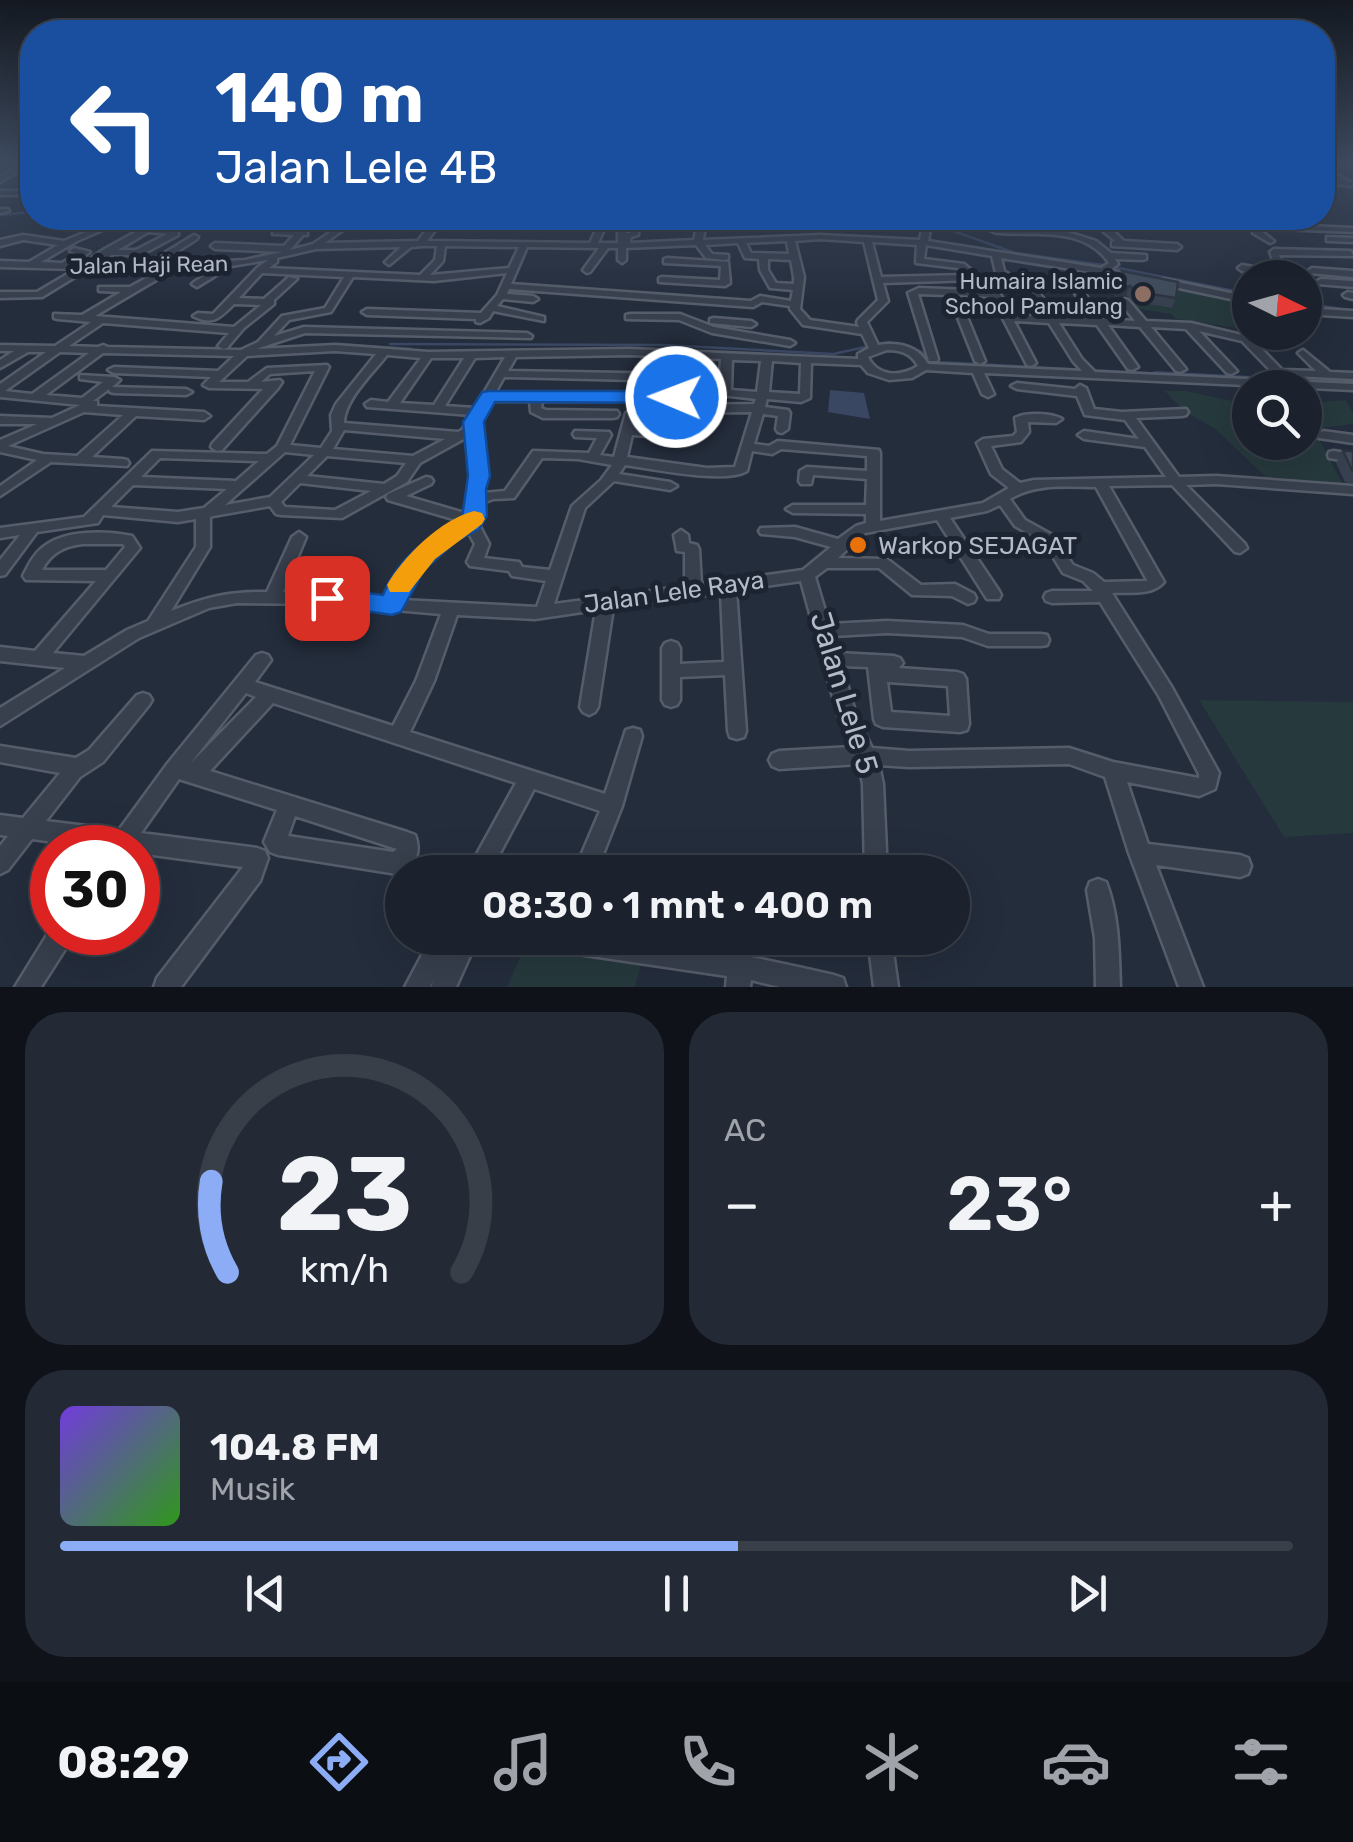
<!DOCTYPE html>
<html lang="id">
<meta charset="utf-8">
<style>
body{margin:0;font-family:Rubik,sans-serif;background:#242a35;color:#f1f3f6;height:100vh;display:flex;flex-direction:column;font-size:38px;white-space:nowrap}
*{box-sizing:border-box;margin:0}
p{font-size:32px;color:#a0a4aa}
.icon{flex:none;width:55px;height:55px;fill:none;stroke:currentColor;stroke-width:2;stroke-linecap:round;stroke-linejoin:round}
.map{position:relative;height:987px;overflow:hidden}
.side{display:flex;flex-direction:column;gap:25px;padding:25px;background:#0f1319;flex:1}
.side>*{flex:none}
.top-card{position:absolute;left:20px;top:20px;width:1315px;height:210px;border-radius:40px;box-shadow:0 10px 40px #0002,0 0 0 2px #393f49;background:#1a4fa0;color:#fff;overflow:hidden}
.needle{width:65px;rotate:95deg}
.tools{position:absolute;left:1232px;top:260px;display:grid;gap:20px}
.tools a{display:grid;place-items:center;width:90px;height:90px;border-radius:50%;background:#1b222d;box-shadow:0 10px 40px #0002,0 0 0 2px #393f49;font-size:50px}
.speed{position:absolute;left:30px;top:825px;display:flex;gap:20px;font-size:50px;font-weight:700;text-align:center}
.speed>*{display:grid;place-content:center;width:130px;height:130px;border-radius:50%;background:#1b222d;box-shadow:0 10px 40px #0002,0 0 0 2px #393f49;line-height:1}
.speed .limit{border:15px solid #d22;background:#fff;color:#111}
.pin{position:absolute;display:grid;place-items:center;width:85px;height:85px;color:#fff;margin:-42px;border-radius:20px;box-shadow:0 5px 15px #0006}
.me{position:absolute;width:110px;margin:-55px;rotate:271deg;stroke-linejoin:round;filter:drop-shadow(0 0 8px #0008)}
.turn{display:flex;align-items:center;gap:35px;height:210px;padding:0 30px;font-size:45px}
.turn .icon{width:130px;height:130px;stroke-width:2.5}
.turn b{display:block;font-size:70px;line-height:85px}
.big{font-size:75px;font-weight:600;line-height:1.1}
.side .card{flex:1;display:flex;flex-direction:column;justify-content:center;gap:15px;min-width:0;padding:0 35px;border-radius:40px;background:#242a35}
.side .dial{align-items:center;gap:0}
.dial svg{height:260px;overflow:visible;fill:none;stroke:#393f49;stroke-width:7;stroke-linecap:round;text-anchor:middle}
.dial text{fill:#f1f3f6;stroke:none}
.song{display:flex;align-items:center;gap:30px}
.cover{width:120px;height:120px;border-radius:15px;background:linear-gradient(135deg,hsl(260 70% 55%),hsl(110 70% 35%))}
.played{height:10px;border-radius:5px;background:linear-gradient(90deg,#8cadf5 55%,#393f49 55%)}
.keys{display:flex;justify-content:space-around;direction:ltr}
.heat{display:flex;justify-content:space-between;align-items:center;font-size:55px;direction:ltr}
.side .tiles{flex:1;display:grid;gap:25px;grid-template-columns:1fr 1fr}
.card:last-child{grid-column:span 2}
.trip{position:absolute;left:385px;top:855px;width:585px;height:100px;border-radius:50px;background:#1b222d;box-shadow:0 10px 40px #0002,0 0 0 2px #393f49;font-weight:600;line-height:100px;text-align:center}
.dock{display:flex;height:160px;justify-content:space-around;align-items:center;background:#0b0e12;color:#a0a4aa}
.dock .icon{width:70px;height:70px}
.dock .current{color:#8cadf5}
.dock b{font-size:45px;color:#f1f3f6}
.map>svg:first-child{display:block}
.green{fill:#26393d}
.water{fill:#394763}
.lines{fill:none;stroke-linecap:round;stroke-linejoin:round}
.stream-far1{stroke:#394763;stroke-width:2.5}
.stream{stroke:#394763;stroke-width:4}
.minor-casing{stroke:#565d6a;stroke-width:5}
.minor{fill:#383f4d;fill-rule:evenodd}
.wall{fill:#37404e}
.shaded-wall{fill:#2d3440}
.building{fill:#404b5b;stroke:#2d3440;stroke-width:2.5}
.route{fill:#1a73e8;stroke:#114b97;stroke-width:2.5}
.slow{fill:#f59e0b}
.education-dot{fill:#8d6e63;stroke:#1d2431;stroke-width:4}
.food-dot{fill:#e8710a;stroke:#1d2431;stroke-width:4}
.labels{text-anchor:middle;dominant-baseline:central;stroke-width:10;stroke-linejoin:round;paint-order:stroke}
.far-street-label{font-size:22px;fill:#b4bac8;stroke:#1d2431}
.far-poi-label{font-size:22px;fill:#b4bac8;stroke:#1d2431;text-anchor:end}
.poi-label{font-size:25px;fill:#b4bac8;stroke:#1d2431;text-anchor:start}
.street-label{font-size:25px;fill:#b4bac8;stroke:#1d2431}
.near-street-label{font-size:30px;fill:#b4bac8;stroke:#1d2431}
</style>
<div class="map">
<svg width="1353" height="987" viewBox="0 0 1353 987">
<rect width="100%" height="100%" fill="#242d3c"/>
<g class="green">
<polygon points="1176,287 1224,297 1225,290 1250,296 1250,330 1176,319 1171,314 1134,308 1130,301 1171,308"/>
<polygon points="1165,391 1186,391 1250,405 1250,442 1305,442 1305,403 1346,400 1353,413 1353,424 1314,429 1343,485 1268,479 1214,428 1184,411"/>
<polygon points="1199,700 1353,702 1353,833 1284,837"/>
<polygon points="528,939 643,957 635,987 507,987"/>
</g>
<polygon class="water" points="830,390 864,393 870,419 828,412"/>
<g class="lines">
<g class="stream-far1">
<polyline points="0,215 32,212"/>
<path d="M163 218C201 235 237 232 275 218"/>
<polyline points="499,218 547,228 631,218"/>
<polyline points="917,218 1015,253 1103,265 1250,294"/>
<polyline points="1305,303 1353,311"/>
<polyline points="390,344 663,345 833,354 889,342 920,351 937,362 1205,376"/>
<polyline points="35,346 235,350"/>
<polyline points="299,347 339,344 412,349"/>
</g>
<polyline class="stream" points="1155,373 1353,383"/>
<defs>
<g id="minor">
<polygon points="23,164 30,164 0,182 0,177"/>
<polygon points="1322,164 1347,181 1353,182 1353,186 1322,183 1322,179 1338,180 1322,169"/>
<rect x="0" y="191" width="32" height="4"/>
<polygon points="0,209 8,209 9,211 0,213"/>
<path d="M120 218H130L77 241 41 262 62 263 77 254 70 251 74 248 90 252 74 263H84L103 250 161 218 165 220 154 228 178 231V235L141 255H111L96 264 145 265 194 235 198 237 197 239 156 265 245 260 282 252 215 249 211 246 215 243 284 246 294 235 276 234H273V230H299L311 218H319L307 231V235H303L290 250 313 244 351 218H359L325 243 418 241C428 228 434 217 451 218L439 225 427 241 590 243 600 221 622 219 626 221V233H630L632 219 639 221 638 235 631 237 630 243 694 240 697 227 693 218H699L705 227 703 240 820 235 920 240 923 223 918 218H926L931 223 928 241 1101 268 1109 263C1084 226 1037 236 999 233 989 233 988 225 979 222 972 219 963 221 956 218H986L997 228 1061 230 1096 241 1111 253 1146 255V259L1143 260 1115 259 1118 264 1110 270 1142 277 1137 280 1099 274V281L1117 284V288L1114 289 1091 285 1090 272 1001 258 1004 271 1021 282 1016 285 996 273 992 256 926 245 924 259 964 264 979 277 974 280 883 283 888 301 867 322 878 345C898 342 917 345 928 364L1082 371 1073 361 1049 323 1014 321 1036 363 1031 366 1027 365 992 297 958 295 985 361 980 364 975 361 949 295 918 294 938 359 937 361H929L908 293 919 288 995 291 1000 294 1011 315 1045 317 1029 291 1034 288 1037 289 1055 317 1093 319 1074 292 1079 289 1082 290 1103 319 1135 321 1120 302 1125 299 1128 300 1146 321 1191 323 1250 337 1282 370 1316 371 1298 353 1303 350 1330 372 1353 373V379L1275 375 1242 341 1199 331 1235 369 1237 371 1231 374 1227 373 1186 329 1151 327 1186 369 1180 372 1176 371 1140 327 1108 325 1138 367 1132 370 1128 369 1097 325 1059 323 1082 359 1095 372 1353 384V390L984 373 994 394 988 397 982 394 973 373 926 370 912 378 889 380 868 373 861 365 811 363 810 398 801 402 767 399 765 407 788 410 790 413 788 429 782 433 778 432 776 429 778 416 763 414 754 444 769 446 778 441 879 450 880 453V521L983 503 1009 488 991 474 977 443 983 439 1013 436 1017 432 1015 418C1025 412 1052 413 1062 419L1056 423 1028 422 1029 432 1021 442 991 446 1002 469 1020 483 1034 480 1166 477 1145 447 1084 439 1078 435 1084 431 1139 439 1125 420 1085 415 1077 396 1017 389 1011 386 1017 383 1075 389 1080 385 1086 388 1094 409 1122 412 1186 409 1188 412 1186 415 1182 416 1136 418 1179 477 1216 476 1353 486V494L1216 484 1186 485 1245 544 1247 548 1240 553 1235 552 1172 485 1109 486 1164 582C1152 596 1130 592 1112 593L1171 686 1219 773 1215 789 1199 796 1127 782 1148 844 1240 855 1248 858 1251 866 1248 874 1240 877 1156 865 1203 987H1179L1129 853 1105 777 1069 764 909 767 879 765 883 784 887 872H865L863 784 859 764 779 769 772 766 769 760 772 754 779 751 852 747 838 715 801 581 736 590 746 731 744 737 737 739 730 737 728 731 725 675 680 677V700L677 705 671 707 665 705 662 700V648L665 643 671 641 677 643 680 648V664L724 662 721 593 613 608 598 707 595 712 589 715 583 712 580 707 596 610 535 619 457 615 434 681 410 732 605 794 626 730 633 728 640 730 642 736 622 806 596 872H574L600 811 534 789 490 872H467L516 783 273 703 210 771 407 832 415 835C422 853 415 866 397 874L278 855 270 852 264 842 277 810 179 779 141 833 257 848 265 851 268 858 260 881 181 987H154L157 978 243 867 138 853V848H97L32 839 8 870 0 874V846L8 836 0 835V815L23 818 60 773 0 762V746L76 758 89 750 137 695 143 693 149 695 152 700 149 705 103 762 80 777 46 821 119 830 168 763 256 655 262 653 268 655 271 660 255 682 393 726 416 681 441 614 327 604 237 603 209 608 139 638 0 726V708L65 668 0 661V647L35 651 96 581 26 580 23 576C28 566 33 555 42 548 64 529 106 531 132 536L140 548 53 653 84 656 127 630 148 621 196 547V519L178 522 103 515 98 523 37 532 5 575 0 576V560L20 535 0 538V528L84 517 152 451 267 454 277 446 315 371 270 374 261 382 280 380 282 382 278 388 222 450 217 451 211 447 212 444 263 389 209 388 203 385 211 377 114 373 108 370 114 367 218 371 234 356 103 353 46 395 82 398 103 382 80 379V375L114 377 120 380 112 387 186 389 192 392 186 395 114 393 110 392 109 389 93 401H97V406L204 412 210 416 204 420 136 416 92 457 122 459 127 460 129 463 127 466 51 462 0 496V486L37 460 0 452V440L37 424H0V416L52 418 80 405 0 397V384L46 352H28L0 368V360L14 351H0V345L55 346 91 322 58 319 54 318V314L82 315 121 292 99 291V287H130L159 271 88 269 42 297 0 298V292H37L76 269 0 267V261L29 262 58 245 23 240 0 246V240L23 235 64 241ZM618 224V243H598L606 225ZM148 232 167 234 136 250H118ZM820 239 864 242 878 300 858 320 857 322 859 327 810 320 800 309 804 277 795 241ZM787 241 789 254 751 253 746 243ZM872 242 917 245 916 263 958 268 966 275 881 277ZM738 243 745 258 759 259 760 270 770 288 793 290 791 301 760 296 751 301 511 284 527 247 599 248 583 270 587 273 590 272 608 248H618V260L622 263 626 260V248L696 245 706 258 725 260 728 259V255L712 254 705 245ZM423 246H437L435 260 420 275 269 268 277 262V258L316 249 401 247 385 262 389 265 411 247ZM445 246 519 247 509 268 430 275 443 261ZM768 259 791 260 794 277V284L776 283 768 270ZM268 260 257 268 213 314 198 313 193 316C213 326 220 318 234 304L261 305 234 327 95 316 173 270 218 267 194 282 192 284 197 287 231 266ZM262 273 344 277 325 308 282 316 258 342 241 350 108 347 103 345 98 347 69 346 103 323 229 333 218 346 223 349 227 348 244 328 274 304V300L297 279 289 277 264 299 239 298ZM507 273 497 295 481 313 367 309 362 312 367 315 476 319V322L480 323 489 318 493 311 544 321V317L497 306 503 299 533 302 538 299 533 296 507 294 509 289 753 307 762 302 790 306V309L803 325 862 334 869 348 858 354V359L630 349 428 352 335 345 256 349 305 333 531 338 532 336 527 333 304 327 274 336 289 320 331 312 353 277 434 281ZM887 350C901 350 911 353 918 366 900 377 878 377 868 357ZM335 351 376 354 336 404 331 415 332 431 321 448 290 445 329 367 327 365 267 368 248 382H219L247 356ZM60 352 89 353 32 394 5 391ZM387 355 421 358 388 402 371 400 365 404 367 407 471 415 462 430 458 432 344 423C344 400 373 373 387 355ZM630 355 721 359 720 375 689 374 684 372 679 374 508 371 516 357ZM505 357 475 408 445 406 475 358ZM431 358H464L434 405 400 403ZM732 360 761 361 757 392 731 390ZM772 361 801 363 800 394 769 392ZM504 377 677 381 674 393H495ZM689 381H720L721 395 756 399 754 404 636 406 626 413 614 457 600 455 611 435 609 432 575 431 573 434 575 437 597 438 589 453 533 451 505 491 484 493 486 476 479 421 491 401H530L531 412 543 418H613L617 417 619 414 617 411 546 410 541 408 542 401H676L687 394ZM84 412 123 415 77 456 43 454 8 446ZM752 412 735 467 707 468 627 457 632 435 689 438 695 434 689 430 634 428 638 415 642 413ZM344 430 445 439 413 456 333 449ZM469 436 472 476 468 514 406 496 431 484 433 481 431 478 426 477 388 494 386 497 388 500 460 521C430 544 401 563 387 598L327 592H283L306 537 299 532 292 537 267 592C230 591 205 597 171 611L210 547V517L213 516 270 506 276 514 281 515 342 518 407 482 420 463ZM781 449 867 456V471L807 467 800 471 799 481 801 484H811L813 475 867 479 866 505H793L786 509 793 513 866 514V523L856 526 838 539 795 527 761 528 759 531 761 534 795 537 831 547 803 570 733 580 728 578 701 584 699 549 697 545 689 543 688 535 681 530 674 535 677 551 685 552V586L611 597 606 595 600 598 554 604 585 508 614 481 670 490 677 486 670 482 619 474 625 465C653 469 725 484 747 471L752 451 772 454ZM285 452 314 455 270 497 225 505ZM327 456 406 463 397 476 384 484 307 476ZM160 458 259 461 236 481 141 477ZM542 458 578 459 612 465 601 480 572 506 550 570 522 567 519 562 484 558 489 544 478 523 482 516 483 503 493 499 514 498ZM300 483 371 491 335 510 285 507 281 502ZM133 485 227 489 204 508 178 512 111 507ZM1096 487 1147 580V581L1104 582 1093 573 1073 565 1054 536 1025 520 1010 499C1036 483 1067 487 1096 487ZM1000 505 1015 526 1044 542 1063 573 1083 581 1093 591H1052L1046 593 1044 597 1046 601 1052 603 1100 602 1159 696 1199 774V778L1113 762 1069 748 909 751 872 748 856 715 842 666 868 667 874 719 876 724 883 727 960 732 967 730 969 724 966 679 963 674 957 672 899 668 903 663 900 658 894 656 838 653 833 636 887 633 962 637 988 646H1041L1047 645 1049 640 1047 635 1041 634H989L963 625 887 621 829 624 815 577 827 568H879L912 595 952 596 968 604 974 602 976 598 974 594 955 584 921 585 887 559 838 558 865 533 937 520 987 599H999L1001 595 999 591 950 518 987 511ZM467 530 475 544 467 562 470 566 509 571 512 576 546 581 537 607 402 600C414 568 441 551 467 530ZM83 544H123L125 547 106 570H42C51 553 64 546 83 544ZM887 682 948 686 950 716 891 712ZM246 693 256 697 190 764ZM295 816 397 849 393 852 288 836Z"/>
<polygon points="397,218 405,218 398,223 394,221"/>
<polygon points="530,218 568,218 564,220 534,220"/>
<polygon points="769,218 798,218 817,221 813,223 773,220"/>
<polygon points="1130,218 1176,218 1172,220 1134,220"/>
<polygon points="1247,218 1256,218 1265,224 1353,228 1353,232 1260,228 1260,230 1274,241 1270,243 1253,233 1254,223"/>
<polygon points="1045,219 1092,221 1096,223 1092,225 1042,223 1041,221"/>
<polygon points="1103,227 1109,227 1124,241 1177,244 1181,247 1177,250 1112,246 1112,242 1115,241 1103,231"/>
<polygon points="1327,237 1353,238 1353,242 1330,241 1327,241"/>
<polygon points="1274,249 1351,251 1353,256 1279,255 1288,278 1242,271 1238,268 1242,265 1277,271 1270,252"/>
<polygon points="667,258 728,262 730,283 725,286 659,282 659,278 662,277 720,280 721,266 664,263 664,259"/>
<polygon points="1312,268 1353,271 1353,277 1309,273 1308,271"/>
<polygon points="1163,279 1250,297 1250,303 1160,284 1158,282"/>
<polygon points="1321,279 1353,281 1353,287 1318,284 1316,282"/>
<polygon points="1348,292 1353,293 1353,299 1345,297 1343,295"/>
<polygon points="1305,308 1353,311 1353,317 1305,314"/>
<polygon points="630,314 680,314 714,327 790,340 795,343 790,346 712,333 679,320 626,319 626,315"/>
<polygon points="714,318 751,321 756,324 751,327 710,323 710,319"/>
<polygon points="1323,431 1353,435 1353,443 1319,438 1317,435"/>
<polygon points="1334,451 1353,454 1353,462 1329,458 1328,455 1329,452"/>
<path d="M1098 879 1106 882C1119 915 1119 952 1120 987H1096L1095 938 1087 890 1090 882Z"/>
<polygon points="52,927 52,932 74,932 71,940 41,987 15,987"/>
<polygon points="431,938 478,938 456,987 431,987 434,980 430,987 405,987"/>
<path d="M539 938C639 931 737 953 834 975L843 978 846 987H780L751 980 750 987H726L727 976 551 950 543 946Z"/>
<polygon points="868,938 891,938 898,987 874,987"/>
</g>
</defs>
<use href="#minor" class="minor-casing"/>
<use href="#minor" class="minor"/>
</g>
<g class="wall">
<polygon points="1122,271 1176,298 1172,308 1134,302 1126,295 1113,298 1117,288 1121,284 1119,281"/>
<polygon points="1343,451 1353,451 1353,484 1345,482 1336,463"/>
</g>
<polygon class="shaded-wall" points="1130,286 1126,295 1113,298 1117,288"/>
<g class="building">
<polygon points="1122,271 1178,282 1176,298 1138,292 1130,286 1117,288 1126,278"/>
<polygon points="1343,451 1353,451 1353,470 1352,470"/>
</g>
<linearGradient id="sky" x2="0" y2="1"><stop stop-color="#141921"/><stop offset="0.54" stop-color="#3f4c61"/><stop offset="1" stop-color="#3f4c61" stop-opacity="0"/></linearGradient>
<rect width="1353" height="302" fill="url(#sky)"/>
<path class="route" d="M489 391H676L686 397 676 403 495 402 484 422 490 476 486 489 487 516 479 529 455 542 424 570 401 612 392 615 318 604 314 598 318 591 327 588 383 595C397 559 429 536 462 518L468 476 463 422 482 392Z"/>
<path class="slow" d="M474 511 482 513 485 519 482 524 435 559 409 592H390L387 585C404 556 440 520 474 511Z"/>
<circle class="education-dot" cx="1143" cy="294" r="10"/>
<circle class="food-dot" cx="858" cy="545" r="10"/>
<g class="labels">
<g class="far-street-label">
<text transform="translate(149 265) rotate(-1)">Jalan Haji Rean</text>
</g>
<g class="far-poi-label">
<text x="1123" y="281">Humaira Islamic<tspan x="1123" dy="25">School Pamulang</tspan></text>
</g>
<g class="poi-label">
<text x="878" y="545">Warkop SEJAGAT</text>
</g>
<g class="street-label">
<text transform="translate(674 592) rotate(-8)">Jalan Lele Raya</text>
</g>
<g class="near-street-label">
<text transform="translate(844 693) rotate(73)">Jalan Lele 5</text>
</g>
</g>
</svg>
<div class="tools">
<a><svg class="needle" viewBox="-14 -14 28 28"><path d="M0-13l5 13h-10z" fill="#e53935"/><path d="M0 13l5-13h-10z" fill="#a0a4aa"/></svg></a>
<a><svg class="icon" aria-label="search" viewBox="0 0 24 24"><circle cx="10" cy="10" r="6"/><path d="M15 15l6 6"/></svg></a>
</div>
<div class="speed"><div class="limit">30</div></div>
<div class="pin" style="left:327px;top:598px;background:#d93025"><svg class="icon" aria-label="arrive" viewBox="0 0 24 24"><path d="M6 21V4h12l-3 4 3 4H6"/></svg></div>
<svg class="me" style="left:676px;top:397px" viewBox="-20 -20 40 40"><circle r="17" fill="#1a73e8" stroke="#fff" stroke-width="3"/><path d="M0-11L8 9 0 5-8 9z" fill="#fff"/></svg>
<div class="trip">08:30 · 1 mnt · 400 m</div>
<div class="top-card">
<div class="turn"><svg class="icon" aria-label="left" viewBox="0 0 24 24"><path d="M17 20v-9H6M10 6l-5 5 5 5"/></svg><div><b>140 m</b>Jalan Lele 4B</div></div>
</div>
</div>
<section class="side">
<div class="tiles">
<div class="card dial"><svg viewBox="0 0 100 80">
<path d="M14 69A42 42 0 1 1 86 69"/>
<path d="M14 69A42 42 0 0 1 9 41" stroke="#8cadf5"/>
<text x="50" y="56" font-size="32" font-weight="700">23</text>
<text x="50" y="72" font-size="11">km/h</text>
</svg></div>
<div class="card"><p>AC</p>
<div class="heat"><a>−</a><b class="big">23°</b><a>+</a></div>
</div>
<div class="card">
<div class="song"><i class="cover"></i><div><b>104.8 FM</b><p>Musik</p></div></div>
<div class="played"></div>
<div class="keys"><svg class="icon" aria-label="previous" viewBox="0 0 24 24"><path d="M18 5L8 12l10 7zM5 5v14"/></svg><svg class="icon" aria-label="pause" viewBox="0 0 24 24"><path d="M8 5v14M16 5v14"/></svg><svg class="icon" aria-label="next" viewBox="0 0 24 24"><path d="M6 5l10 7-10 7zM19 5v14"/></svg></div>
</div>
</div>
</section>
<nav class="dock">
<b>08:29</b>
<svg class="icon current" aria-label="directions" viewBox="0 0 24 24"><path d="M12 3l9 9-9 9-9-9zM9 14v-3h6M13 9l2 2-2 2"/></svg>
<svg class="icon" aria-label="music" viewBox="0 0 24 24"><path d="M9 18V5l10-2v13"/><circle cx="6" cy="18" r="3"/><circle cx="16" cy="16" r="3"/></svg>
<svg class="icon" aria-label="phone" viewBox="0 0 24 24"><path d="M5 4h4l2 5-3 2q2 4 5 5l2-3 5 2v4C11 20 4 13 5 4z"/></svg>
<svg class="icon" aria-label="climate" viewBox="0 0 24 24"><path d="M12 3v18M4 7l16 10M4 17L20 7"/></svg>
<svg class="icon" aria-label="car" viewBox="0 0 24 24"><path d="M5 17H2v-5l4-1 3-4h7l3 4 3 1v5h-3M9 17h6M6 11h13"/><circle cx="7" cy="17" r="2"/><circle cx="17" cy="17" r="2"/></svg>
<svg class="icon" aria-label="filters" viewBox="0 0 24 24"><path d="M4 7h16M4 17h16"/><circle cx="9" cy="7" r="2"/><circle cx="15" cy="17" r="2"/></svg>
</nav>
